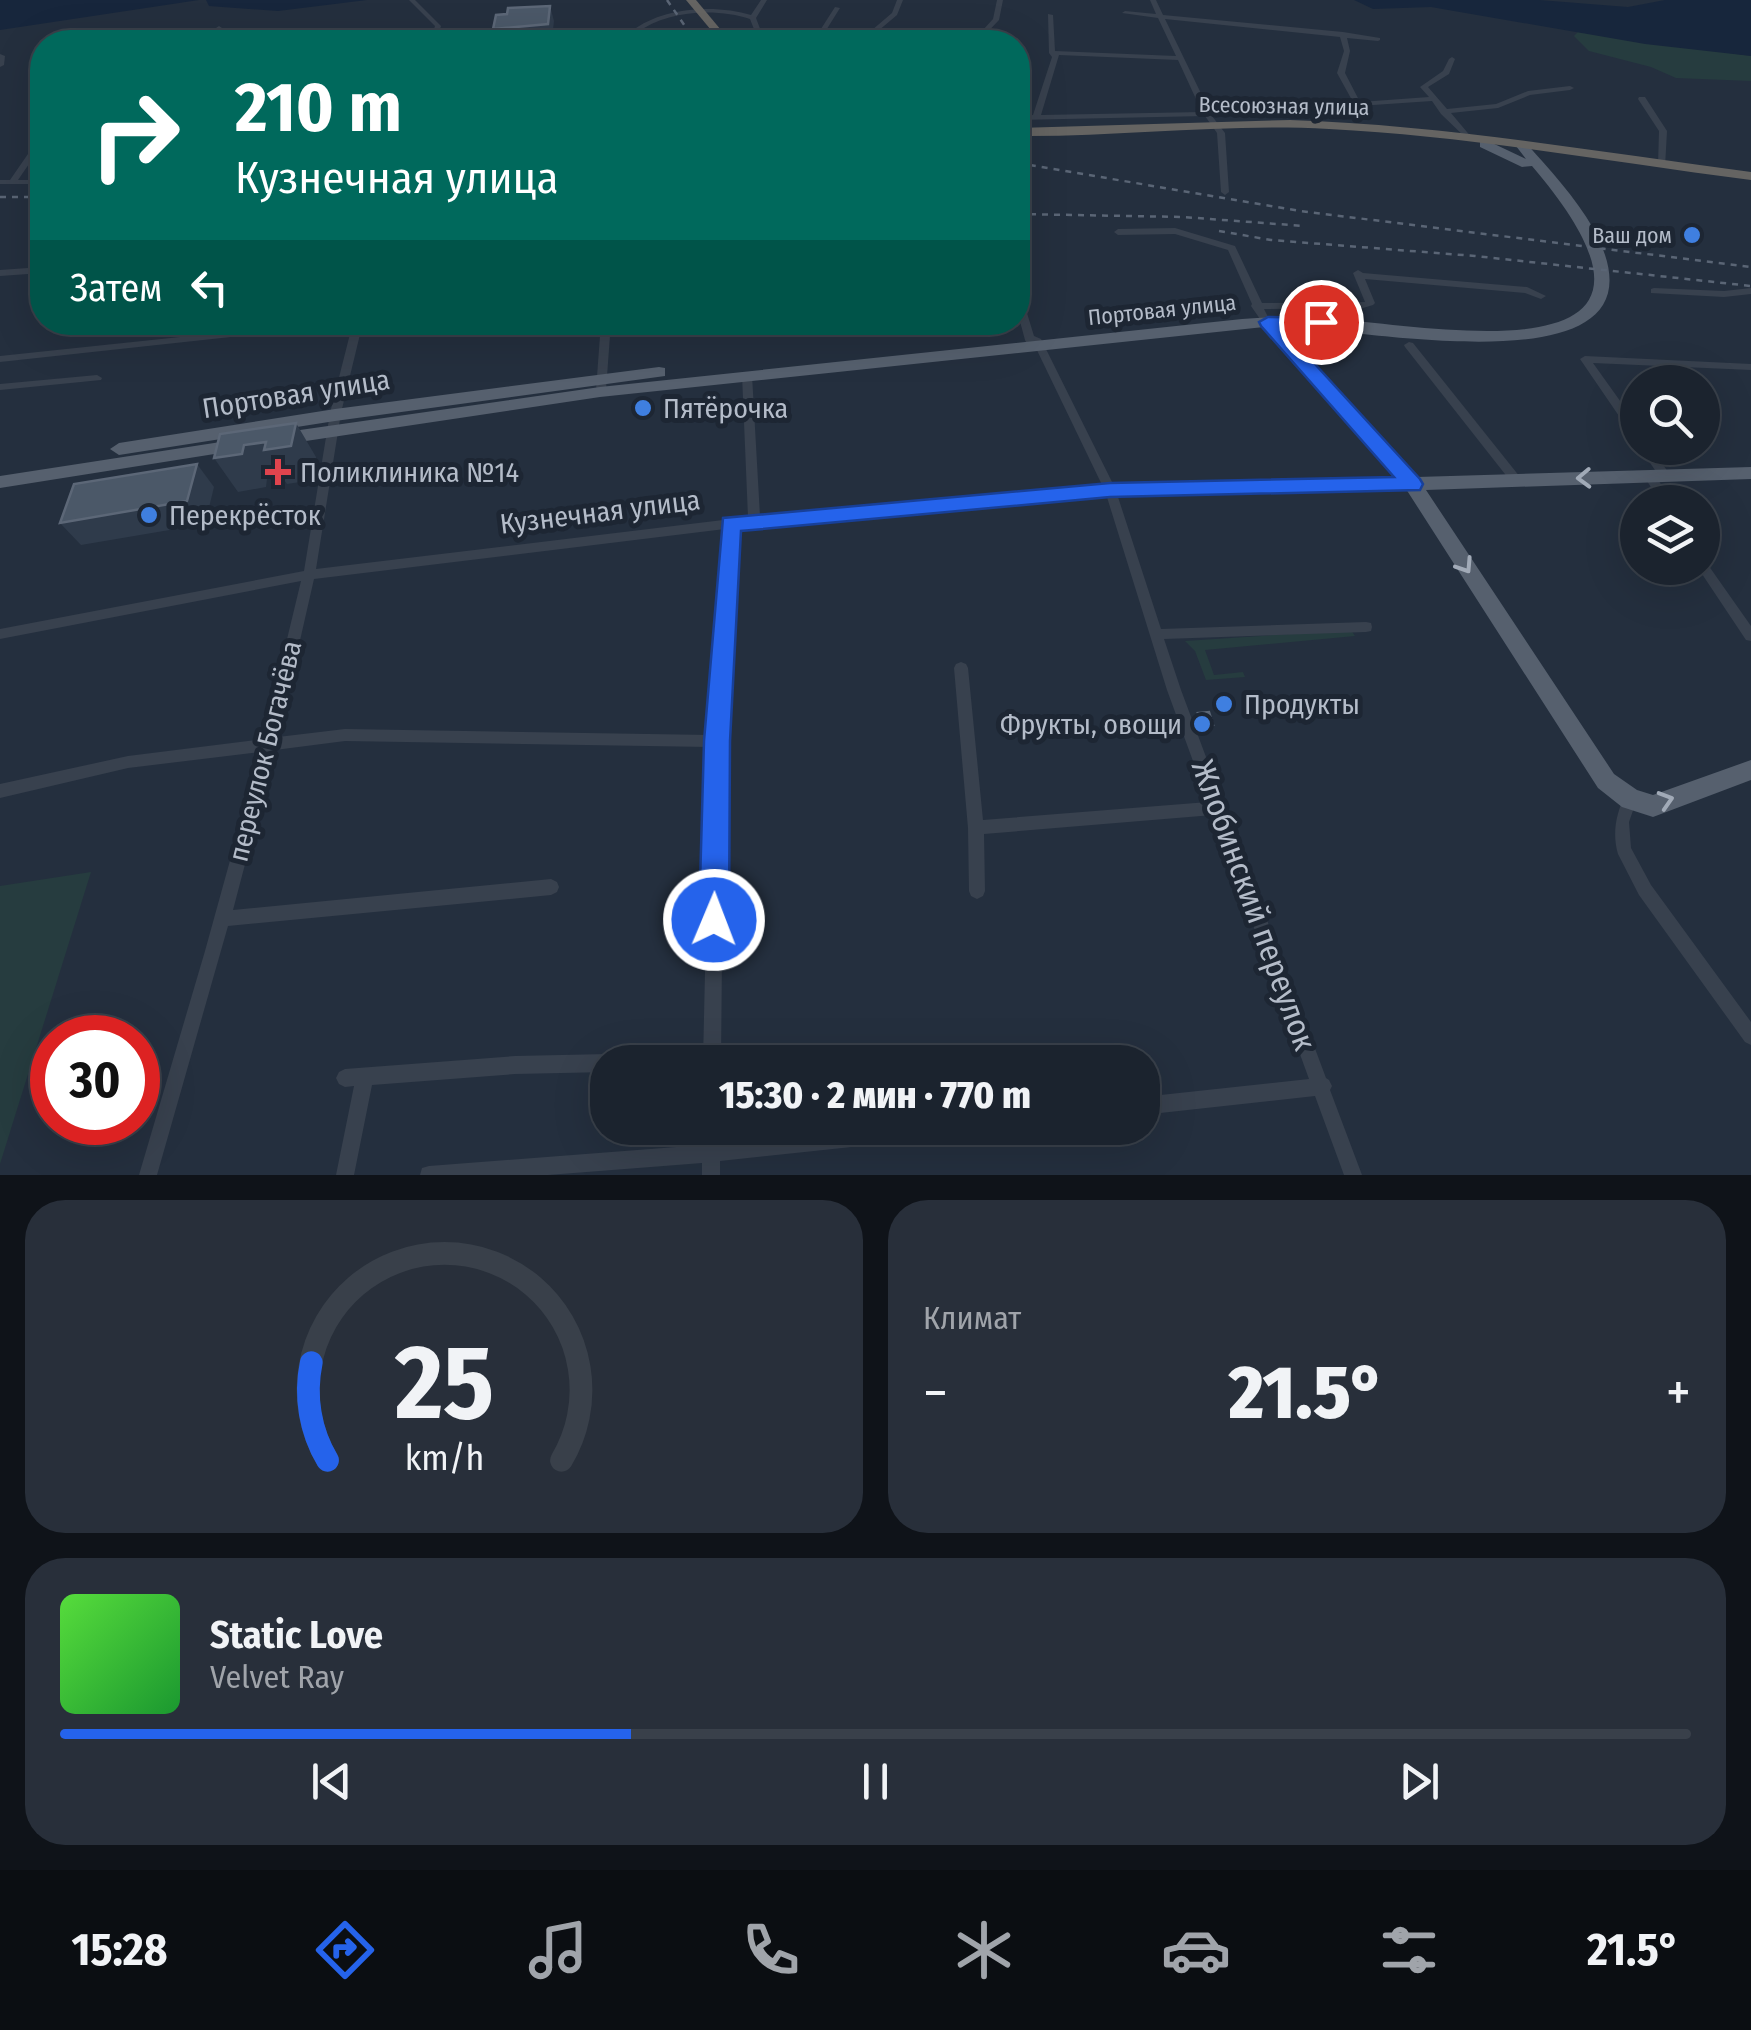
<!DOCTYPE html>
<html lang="ru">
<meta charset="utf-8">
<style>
body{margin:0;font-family:"Fira Sans Condensed",sans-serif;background:#282f3a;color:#f1f3f6;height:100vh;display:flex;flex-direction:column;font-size:38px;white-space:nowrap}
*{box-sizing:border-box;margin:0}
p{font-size:32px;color:#a0a4aa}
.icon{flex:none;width:55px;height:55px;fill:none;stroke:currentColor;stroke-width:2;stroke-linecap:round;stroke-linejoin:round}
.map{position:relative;height:1175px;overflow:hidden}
.details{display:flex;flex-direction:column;gap:25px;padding:25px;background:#0f1319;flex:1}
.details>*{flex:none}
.top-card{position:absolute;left:30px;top:30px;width:1000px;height:305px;border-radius:40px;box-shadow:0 10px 40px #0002,0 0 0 2px #39404a;background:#00695c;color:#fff;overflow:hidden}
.controls{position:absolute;left:1620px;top:365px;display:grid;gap:20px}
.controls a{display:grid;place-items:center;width:100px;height:100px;border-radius:50%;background:#1b232e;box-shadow:0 10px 40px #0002,0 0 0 2px #39404a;font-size:50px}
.speed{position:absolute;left:30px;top:1015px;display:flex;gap:20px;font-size:50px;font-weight:700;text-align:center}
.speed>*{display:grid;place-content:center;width:130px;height:130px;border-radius:50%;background:#1b232e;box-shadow:0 10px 40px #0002,0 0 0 2px #39404a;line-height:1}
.speed .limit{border:15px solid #d22;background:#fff;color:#111}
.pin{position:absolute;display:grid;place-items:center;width:85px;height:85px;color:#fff;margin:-42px;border:5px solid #fff;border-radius:50%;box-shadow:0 2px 10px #0007}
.me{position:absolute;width:110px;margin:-55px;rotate:1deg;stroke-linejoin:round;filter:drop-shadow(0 0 8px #0008)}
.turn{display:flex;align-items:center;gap:35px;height:210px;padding:0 40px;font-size:45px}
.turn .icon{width:130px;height:130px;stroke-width:2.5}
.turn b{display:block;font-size:70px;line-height:85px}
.then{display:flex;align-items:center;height:95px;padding:0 40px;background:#0003;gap:20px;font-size:38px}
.big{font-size:75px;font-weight:800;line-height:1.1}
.details .tile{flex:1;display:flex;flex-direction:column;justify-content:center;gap:15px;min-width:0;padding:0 35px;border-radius:40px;background:#282f3a}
.details .dial{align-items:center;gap:0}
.dial svg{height:260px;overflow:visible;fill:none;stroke:#39404a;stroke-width:7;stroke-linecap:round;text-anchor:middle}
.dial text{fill:#f1f3f6;stroke:none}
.song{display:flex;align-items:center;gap:30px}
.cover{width:120px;height:120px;border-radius:15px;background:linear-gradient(135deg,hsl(110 70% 55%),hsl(130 70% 35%))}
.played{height:10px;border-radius:5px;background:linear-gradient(90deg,#2563eb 35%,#39404a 35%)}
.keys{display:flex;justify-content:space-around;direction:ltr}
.heat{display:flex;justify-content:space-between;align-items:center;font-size:55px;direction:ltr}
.details .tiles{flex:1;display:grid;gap:25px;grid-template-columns:1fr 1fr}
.tile:last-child{grid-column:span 2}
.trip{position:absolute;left:590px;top:1045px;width:570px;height:100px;border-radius:40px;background:#1b232e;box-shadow:0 10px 40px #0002,0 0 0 2px #39404a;font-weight:800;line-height:100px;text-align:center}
.dock{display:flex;height:160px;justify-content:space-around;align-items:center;background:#0b0e12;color:#a0a4aa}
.dock .icon{width:70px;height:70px}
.dock .selected{color:#2563eb}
.dock b{font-size:45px;color:#f1f3f6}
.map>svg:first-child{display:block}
.green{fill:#263c3f}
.water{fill:#17263c}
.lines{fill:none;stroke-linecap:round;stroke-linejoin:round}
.minor{fill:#38414e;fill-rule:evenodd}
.primary{fill:#56606e;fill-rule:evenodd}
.trunk{fill:#656462;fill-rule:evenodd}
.rail{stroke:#5a6575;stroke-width:2.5;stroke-dasharray:6 6;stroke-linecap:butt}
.wall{fill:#3f4b5c}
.shaded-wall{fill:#2f3b4b}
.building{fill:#4b5868;stroke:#5c6777;stroke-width:2.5}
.oneway{stroke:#a1aab7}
.route{fill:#2563eb;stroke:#184099;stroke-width:2.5}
.shop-dot{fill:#3f7fe0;stroke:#1d2633;stroke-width:4}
.health-dot{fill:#e0444e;stroke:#1d2633;stroke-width:4}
.labels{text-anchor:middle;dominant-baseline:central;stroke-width:10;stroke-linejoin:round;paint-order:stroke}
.far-street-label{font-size:22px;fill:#b4bcc9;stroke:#1d2633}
.far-poi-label{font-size:22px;fill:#b4bcc9;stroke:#1d2633;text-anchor:end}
.street-label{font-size:28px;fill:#b4bcc9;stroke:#1d2633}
.poi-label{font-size:28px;fill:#b4bcc9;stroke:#1d2633;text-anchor:start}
.near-street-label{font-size:32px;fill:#b4bcc9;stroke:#1d2633}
</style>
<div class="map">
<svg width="1751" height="1175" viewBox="0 0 1751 1175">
<rect width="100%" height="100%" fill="#242f3e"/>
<g class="green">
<polygon points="1578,32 1751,56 1751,81 1676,78 1651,67 1589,51 1574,36"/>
<polygon points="1351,630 1355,636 1205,650 1214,675 1243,672 1245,677 1206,680 1195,651 1185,641"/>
<polygon points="91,872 0,1164 0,886"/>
</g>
<g class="water">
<polygon points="0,0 199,0 0,30"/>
<polygon points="206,0 367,0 278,11 209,6"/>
<polygon points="1354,0 1539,0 1628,7 1665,0 1751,0 1751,56 1645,44 1431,7 1373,9"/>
</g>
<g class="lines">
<g class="minor">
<polygon points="409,0 415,0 441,26 436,42 430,42 435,26"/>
<path d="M761 0H767L756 18 765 42H759L750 19C717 8 666 10 637 33V42H631L632 31C662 7 716 4 751 15Z"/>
<polygon points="897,0 903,0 897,15 865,42 858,42 892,13"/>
<polygon points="997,0 1003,0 999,20 978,42 972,42 993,19"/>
<path d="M1150 0H1156L1163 15 1343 32 1380 38V40L1378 41 1347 38 1350 51 1345 73 1360 102 1429 97 1420 87 1443 71 1449 59 1452 57 1455 59 1449 74 1428 87 1447 109 1496 104 1528 91 1570 86 1574 88 1570 90 1530 95 1498 108 1451 113 1472 138 1468 140 1441 114 1432 101 1212 116 1225 133 1229 192 1225 195 1221 192 1217 133 1205 116 1018 120V116L1033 115 1052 57 1049 53 1048 14 1053 15 1055 51 1176 56 1158 18 1122 13 1125 11 1156 14ZM1165 19 1340 37 1344 51 1337 73 1353 102 1210 112ZM1059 55 1178 60 1202 112 1041 115Z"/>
<polygon points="835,7 840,8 825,32 825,42 819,42 819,32"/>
<polygon points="219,26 222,28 223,42 217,42 216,28"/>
<polygon points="318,34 323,35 321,42 315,42"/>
<polygon points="0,54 5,56 4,65 0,67"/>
<polygon points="1639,97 1645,97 1667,131 1665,167 1658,165 1659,131 1638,99"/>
<polygon points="39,138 42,138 42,145 18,180 42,180 42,184 0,184 0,180 10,180"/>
<polygon points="1175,228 1235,246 1262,303 1365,302 1353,273 1358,270 1363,273 1527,287 1546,296 1541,299 1525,293 1365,279 1375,303 1373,305 1363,308 1264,309 1268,317 1263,320 1260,319 1251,306 1252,304 1228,250 1175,234 1118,235 1114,232 1118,229"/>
<polygon points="42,267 42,273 0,276 0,270"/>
<polygon points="1654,288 1724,291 1751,288 1751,294 1724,297 1651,293 1651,289"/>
<path d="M1018 297 1023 300 1034 336 1041 339 1114 486 1412 480 1418 484 1412 488 1117 494 1161 629 1366 622 1371 623 1372 627 1371 631 1366 632 1164 639 1181 690 1326 1078 1329 1080 1332 1086 1330 1090 1362 1175H1344L1315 1096 1142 1115V1097L1309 1079 1213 815 984 834 985 891 983 896 977 899 971 896 969 891 968 828 954 668 956 664 961 662 966 664 968 668 983 820 1208 802 1167 690 1106 494 737 527 724 741 721 1062H703L710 747 345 741 275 750 233 910 551 879 557 882 559 887 557 892 551 895 228 926 157 1175H139L205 951 260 752 128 768 0 798V784L128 756 263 739 301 581 0 639V629L304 571 330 413 353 322H363L341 413 316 569 748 517 742 375 747 372 752 375 760 516 1103 487 1033 342H1026L1025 340 1018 314ZM725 529 710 735 345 729 278 737 314 579Z"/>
<polygon points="601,322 611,322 606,390 601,393 596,390"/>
<polygon points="237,331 240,332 240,336 0,362 0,356"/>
<polygon points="1409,342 1413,343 1520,477 1522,480 1520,483 1512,483 1405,347 1404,345"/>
<polygon points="1585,356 1751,364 1751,370 1593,363 1638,426 1638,439 1634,438 1580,359"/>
<polygon points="97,375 102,378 101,380 0,390 0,384"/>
<polygon points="1640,448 1651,448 1671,476 1669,479 1661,479"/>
<polygon points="1650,472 1654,473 1672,502 1660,502 1644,476"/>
<polygon points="1702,560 1706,562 1751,626 1751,641 1746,640 1698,568 1702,568"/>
<path d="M1630 792 1635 794 1637 799 1629 822 1631 848 1651 885 1751 1022V1045L1745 1042 1639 895 1618 854C1612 833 1616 815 1625 794Z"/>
<polygon points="608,1054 614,1057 617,1062 608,1062 608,1072 515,1074 372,1085 354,1175 336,1175 354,1086 345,1087 339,1084 336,1078 339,1072 345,1069 515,1056"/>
<polygon points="702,1128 720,1128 720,1143 865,1128 955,1128 952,1134 946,1137 720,1161 720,1175 702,1175 702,1163 548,1175 420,1175 422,1168 429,1166 702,1145"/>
</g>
<g class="primary">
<path d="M1480 141H1488L1526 159 1516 146 1526 143C1550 170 1575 197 1593 228 1687 399 1353 326 1281 327L1417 477 1751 467V479L1426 490 1614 774 1637 790 1653 795 1751 760V780L1653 817 1622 807 1598 788 1406 489 1264 327 600 397 279 445 270 439 279 433 600 387 1242 319C1270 317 1298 316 1326 318 1451 329 1714 379 1532 166L1522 167 1480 147Z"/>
<polygon points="659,367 665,368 665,376 335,421 119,455 110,449 119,443 335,409"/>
<polygon points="240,439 246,441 249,445 246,449 0,488 0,476"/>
</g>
<g class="trunk">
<polygon points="686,0 696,0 731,42 721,42"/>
<path d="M1290 120C1445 125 1598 152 1751 172V180C1611 162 1470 136 1329 129 1225 123 1121 137 1018 136V128Z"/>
</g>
<g class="rail">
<polyline points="667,0 696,42"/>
<polyline points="1018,163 1300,211 1751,267"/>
<polyline points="0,197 42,197"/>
<polyline points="1018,214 1183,217 1304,226"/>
<polyline points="1219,231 1271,240 1475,256 1751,286"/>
</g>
</g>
<polygon class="wall" points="1198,713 1213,725 1211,730 1200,731 1195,718"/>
<g class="shaded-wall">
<polygon points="550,6 554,21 552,39 515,42 497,42 493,29"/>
<polygon points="296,423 316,457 313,480 287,484 282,477 267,479 266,487 238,492 214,458"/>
<polygon points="197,464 214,487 205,524 81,545 60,523"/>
</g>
<g class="building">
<polygon points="550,6 548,24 493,29 496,15 507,14 508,8"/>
<polygon points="296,423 291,446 264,450 266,442 244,445 242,454 214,458 220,434"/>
<polygon points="197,464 187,501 60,523 74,484"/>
<polygon points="1209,712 1213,725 1203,726 1198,713"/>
</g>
<defs><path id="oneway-chevron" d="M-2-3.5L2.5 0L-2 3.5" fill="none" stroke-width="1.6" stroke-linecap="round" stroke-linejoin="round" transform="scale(2.5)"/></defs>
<g class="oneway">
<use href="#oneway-chevron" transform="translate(1584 478) rotate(178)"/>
<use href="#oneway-chevron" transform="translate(1465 566) rotate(57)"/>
<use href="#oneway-chevron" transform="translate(1666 800) rotate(-17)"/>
</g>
<polygon class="route" points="1268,317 1327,318 1327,326 1282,328 1420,479 1423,484 1420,490 1110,497 741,531 730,741 729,920 724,930 714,934 704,930 699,920 704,741 723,518 1110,483 1394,477 1261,326 1259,322"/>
<g class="shop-dot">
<circle cx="1692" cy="235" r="10"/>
<circle cx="643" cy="408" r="10"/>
<circle cx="149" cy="515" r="10"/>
<circle cx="1224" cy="704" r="10"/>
<circle cx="1202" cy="724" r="10"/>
</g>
<path class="health-dot" d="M273 457h10v10h10v10h-10v10h-10v-10h-10v-10h10z"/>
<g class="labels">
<g class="far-street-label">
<text transform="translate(1284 106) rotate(1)">Всесоюзная улица</text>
<text transform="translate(1162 310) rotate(-6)">Портовая улица</text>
</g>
<g class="far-poi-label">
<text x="1672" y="235">Ваш дом</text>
</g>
<g class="street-label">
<text transform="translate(296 394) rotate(-9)">Портовая улица</text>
<text transform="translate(600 512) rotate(-7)">Кузнечная улица</text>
<text transform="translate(265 751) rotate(-76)">переулок Богачёва</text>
</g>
<g class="poi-label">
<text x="663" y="408">Пятёрочка</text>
<text x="300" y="472">Поликлиника №14</text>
<text x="169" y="515">Перекрёсток</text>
<text x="1244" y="704">Продукты</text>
<text x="1182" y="724" text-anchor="end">Фрукты, овощи</text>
</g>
<g class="near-street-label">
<text transform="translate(1254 905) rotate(70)">Жлобинский переулок</text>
</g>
</g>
</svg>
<div class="controls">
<a><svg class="icon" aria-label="search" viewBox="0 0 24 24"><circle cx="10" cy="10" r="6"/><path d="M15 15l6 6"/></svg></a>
<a><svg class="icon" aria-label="layers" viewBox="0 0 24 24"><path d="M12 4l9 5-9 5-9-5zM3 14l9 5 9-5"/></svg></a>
</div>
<div class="speed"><div class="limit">30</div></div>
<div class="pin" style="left:1321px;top:322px;background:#d93025"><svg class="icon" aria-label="arrive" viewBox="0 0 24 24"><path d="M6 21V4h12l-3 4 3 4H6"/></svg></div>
<svg class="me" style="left:714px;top:920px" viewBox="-20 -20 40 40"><circle r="17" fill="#2563eb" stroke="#fff" stroke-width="3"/><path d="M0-11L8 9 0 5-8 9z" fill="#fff"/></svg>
<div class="trip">15:30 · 2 мин · 770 m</div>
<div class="top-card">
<div class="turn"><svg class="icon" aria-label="right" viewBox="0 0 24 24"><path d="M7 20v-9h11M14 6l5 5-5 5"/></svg><div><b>210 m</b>Кузнечная улица</div></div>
<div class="then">Затем<svg class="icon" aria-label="left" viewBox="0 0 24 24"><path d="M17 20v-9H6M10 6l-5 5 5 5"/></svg></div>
</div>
</div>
<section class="details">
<div class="tiles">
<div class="tile dial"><svg viewBox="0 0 100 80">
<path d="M14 69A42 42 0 1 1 86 69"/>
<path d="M14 69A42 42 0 0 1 9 39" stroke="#2563eb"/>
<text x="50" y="56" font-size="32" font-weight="700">25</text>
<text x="50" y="72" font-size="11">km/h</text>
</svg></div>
<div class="tile"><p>Климат</p>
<div class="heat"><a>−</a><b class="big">21.5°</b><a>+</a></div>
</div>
<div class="tile">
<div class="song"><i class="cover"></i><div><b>Static Love</b><p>Velvet Ray</p></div></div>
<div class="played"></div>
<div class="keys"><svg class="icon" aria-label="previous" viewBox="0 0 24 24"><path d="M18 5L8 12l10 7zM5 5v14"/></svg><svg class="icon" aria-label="pause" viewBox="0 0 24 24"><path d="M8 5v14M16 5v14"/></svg><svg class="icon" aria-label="next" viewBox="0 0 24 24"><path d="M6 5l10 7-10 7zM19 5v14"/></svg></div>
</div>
</div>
</section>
<nav class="dock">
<b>15:28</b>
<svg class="icon selected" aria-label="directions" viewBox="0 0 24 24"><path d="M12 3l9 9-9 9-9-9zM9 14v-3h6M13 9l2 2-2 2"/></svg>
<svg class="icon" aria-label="music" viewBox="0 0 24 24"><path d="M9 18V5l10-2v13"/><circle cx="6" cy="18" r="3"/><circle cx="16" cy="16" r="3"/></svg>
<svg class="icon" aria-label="phone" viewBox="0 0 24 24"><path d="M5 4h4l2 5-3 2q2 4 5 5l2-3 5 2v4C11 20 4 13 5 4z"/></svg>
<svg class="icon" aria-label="climate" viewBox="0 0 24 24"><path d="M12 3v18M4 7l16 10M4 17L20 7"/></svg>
<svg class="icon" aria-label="car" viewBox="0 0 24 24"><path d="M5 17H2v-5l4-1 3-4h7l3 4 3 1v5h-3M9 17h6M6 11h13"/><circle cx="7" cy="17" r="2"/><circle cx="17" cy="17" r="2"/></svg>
<svg class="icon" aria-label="filters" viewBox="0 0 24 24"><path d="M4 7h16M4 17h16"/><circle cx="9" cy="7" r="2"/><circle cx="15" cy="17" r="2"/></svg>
<b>21.5°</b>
</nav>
